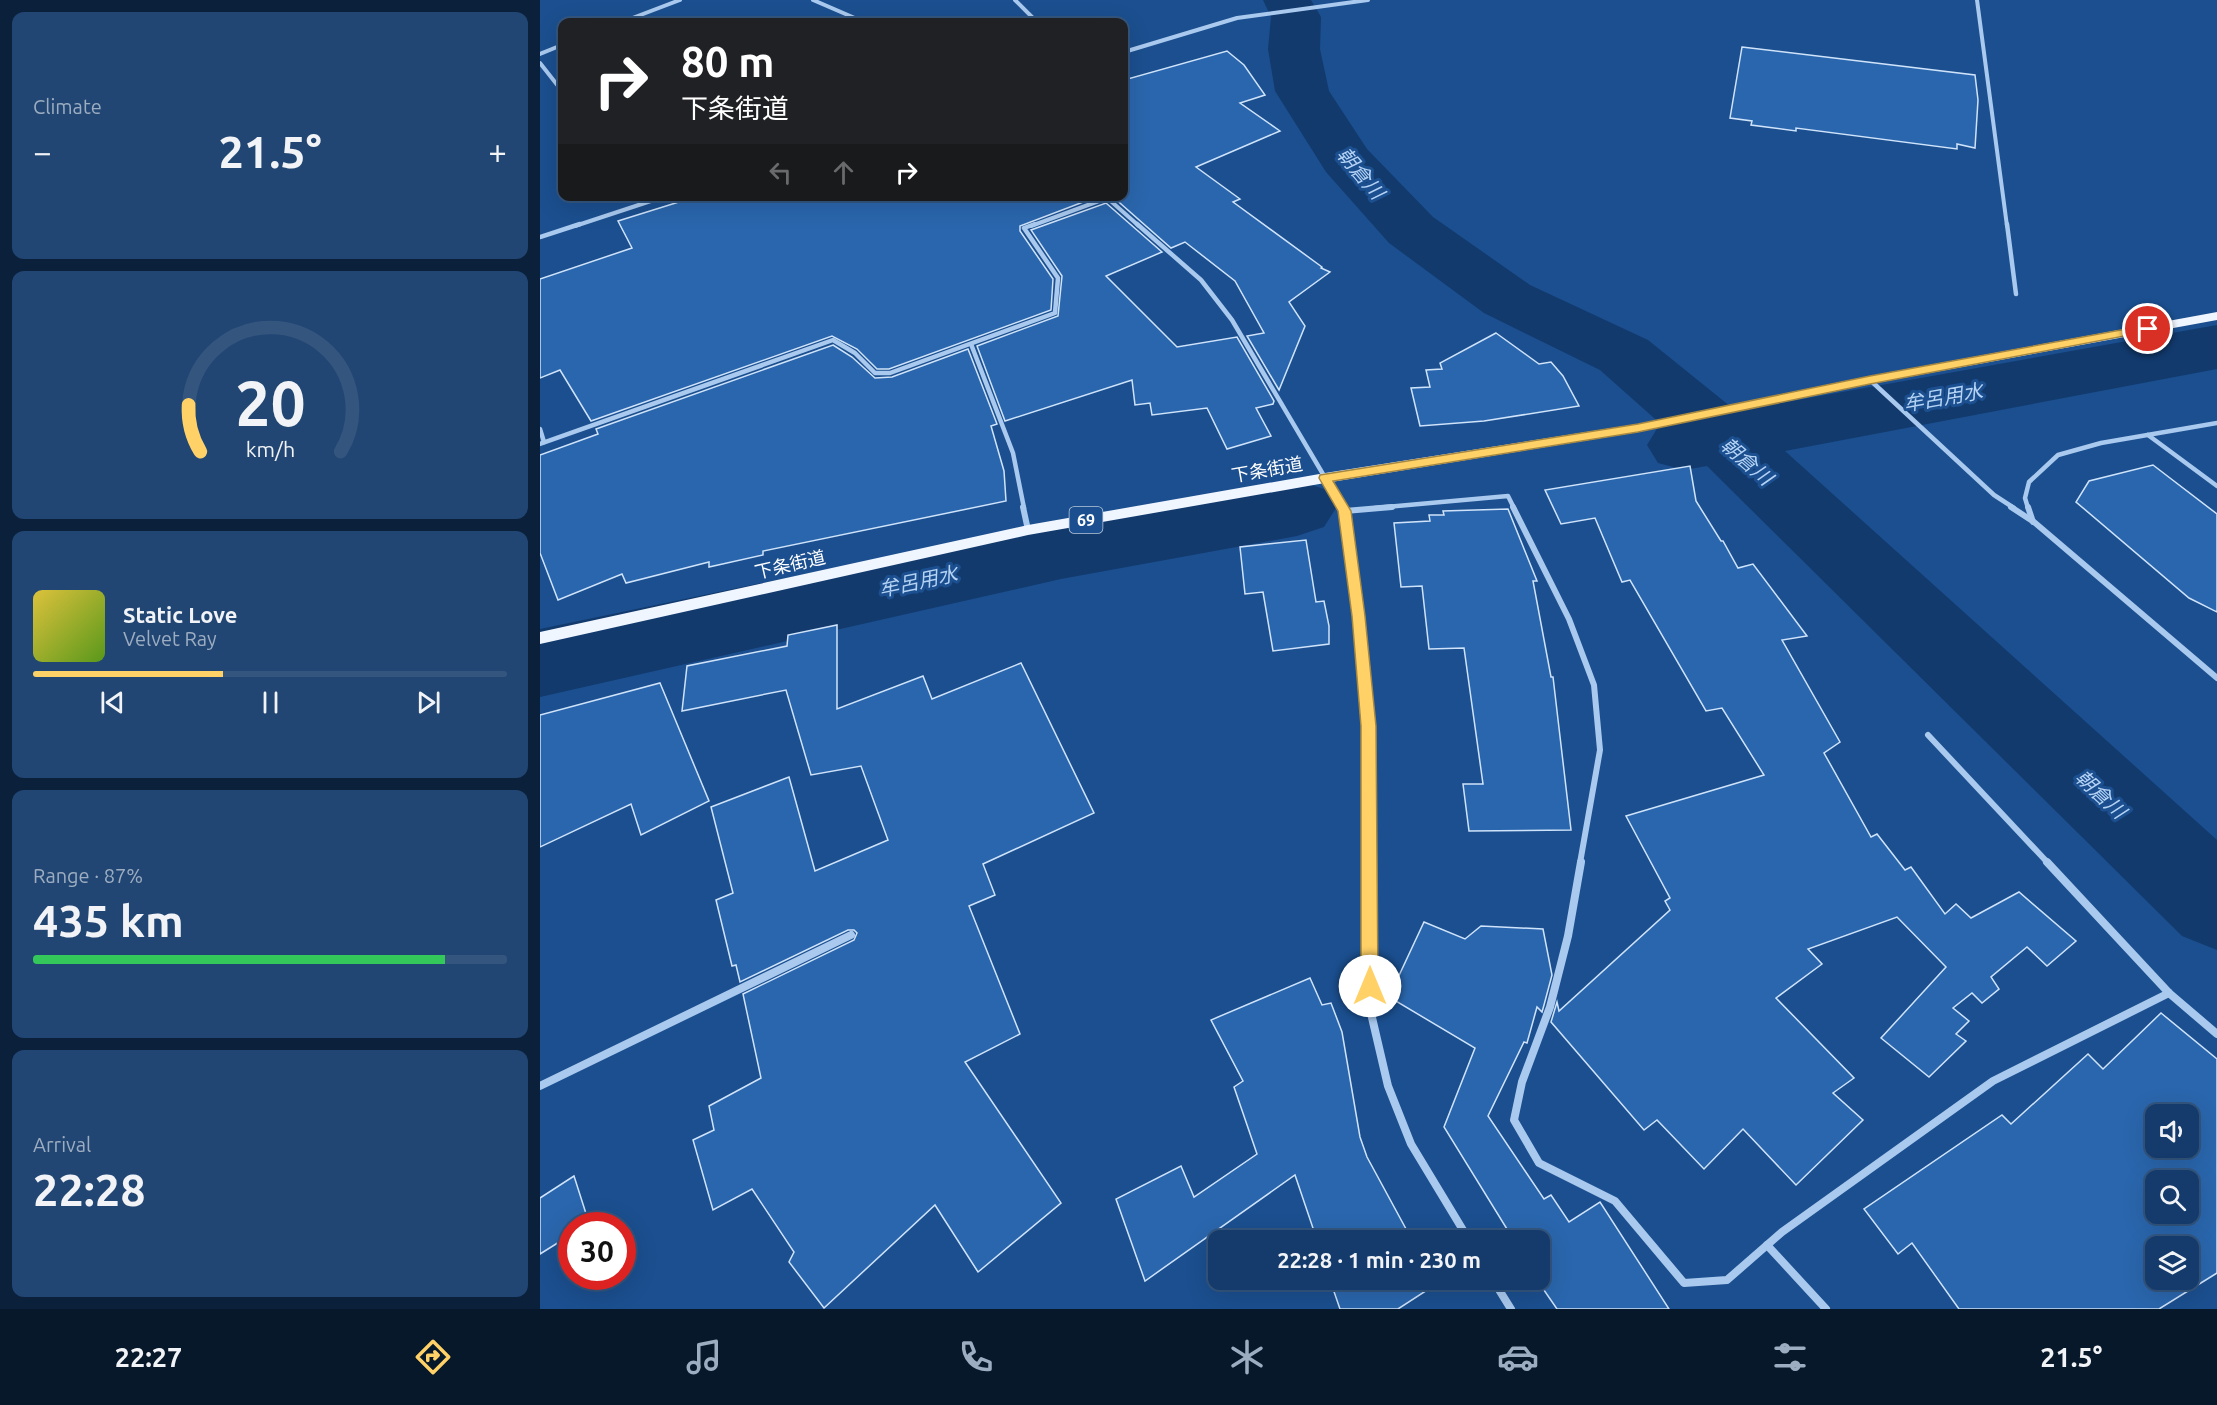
<!DOCTYPE html>
<meta charset="utf-8">
<style>
body{margin:0;font-family:Ubuntu,"Noto Sans JP",sans-serif;background:#214673;color:#f1f3f6;height:100vh;display:flex;flex-direction:column;font-size:22px;white-space:nowrap}
*{box-sizing:border-box;margin:0}
p{font-size:20px;color:#9dadc1}
.icon{flex:none;width:33px;height:33px;fill:none;stroke:currentColor;stroke-width:2;stroke-linecap:round;stroke-linejoin:round}
.map{position:relative;flex:1;overflow:hidden}
.side{display:flex;flex-direction:column;gap:12px;padding:12px;background:#0b203b;width:540px}
.side>*{flex:none}
.top-card{position:absolute;left:18px;top:18px;width:570px;height:183px;border-radius:12px;box-shadow:0 6px 24px #0002,0 0 0 2px #33557e;background:#202124;color:#fff;overflow:hidden}
.controls{position:absolute;left:1605px;top:1104px;display:grid;gap:12px}
.controls a{display:grid;place-items:center;width:54px;height:54px;border-radius:12px;background:#143b6b;box-shadow:0 6px 24px #0002,0 0 0 2px #33557e;font-size:30px}
.speed{position:absolute;left:18px;top:1212px;display:flex;gap:12px;font-size:30px;font-weight:700;text-align:center}
.speed>*{display:grid;place-content:center;width:78px;height:78px;border-radius:50%;background:#143b6b;box-shadow:0 6px 24px #0002,0 0 0 2px #33557e;line-height:1}
.speed .limit{border:9px solid #d22;background:#fff;color:#111}
.pin{position:absolute;display:grid;place-items:center;width:51px;height:51px;color:#fff;margin:-26px;border:3px solid #fff;border-radius:50%;box-shadow:0 2px 6px #0007}
.me{position:absolute;width:66px;margin:-33px;rotate:0deg;stroke-linejoin:round;filter:drop-shadow(0 0 4px #0008)}
.turn{display:flex;align-items:center;gap:21px;height:126px;padding:0 24px;font-size:27px}
.turn .icon{width:78px;height:78px;stroke-width:2.5}
.turn b{display:block;font-size:42px;line-height:51px}
.lanes{display:flex;align-items:center;height:57px;padding:0 24px;background:#0003;justify-content:center;gap:30px;direction:ltr}
.lanes .off{opacity:.35}
.big{font-size:45px;font-weight:700;line-height:1.1}
.side .card{flex:1;display:flex;flex-direction:column;justify-content:center;gap:9px;min-width:0;padding:0 21px;border-radius:12px;background:#214673}
.side .dial{align-items:center;gap:0}
.dial svg{height:156px;overflow:visible;fill:none;stroke:#33557e;stroke-width:7;stroke-linecap:round;text-anchor:middle}
.dial text{fill:#f1f3f6;stroke:none}
.song{display:flex;align-items:center;gap:18px}
.cover{width:72px;height:72px;border-radius:9px;background:linear-gradient(135deg,hsl(50 70% 55%),hsl(90 70% 35%))}
.played{height:6px;border-radius:3px;background:linear-gradient(90deg,#ffd166 40%,#33557e 40%)}
.keys{display:flex;justify-content:space-around;direction:ltr}
.heat{display:flex;justify-content:space-between;align-items:center;font-size:33px;direction:ltr}
.charge{height:9px;border-radius:4px;background:linear-gradient(90deg,#34c759 87%,#33557e 0)}
.trip{position:absolute;left:668px;top:1230px;width:342px;height:60px;border-radius:12px;background:#143b6b;box-shadow:0 6px 24px #0002,0 0 0 2px #33557e;font-weight:700;line-height:60px;text-align:center}
.tab-bar{display:flex;height:96px;justify-content:space-around;align-items:center;background:#08182b;color:#9dadc1}
.tab-bar .icon{width:42px;height:42px}
.tab-bar .on{color:#ffd166}
.tab-bar b{font-size:27px;color:#f1f3f6}
main{display:flex;flex:1;min-height:0}
.map>svg:first-child{display:block}
.lines{fill:none;stroke-linecap:round;stroke-linejoin:round}
.river{fill:#123a6d;fill-rule:evenodd}
.building{fill:#2a66ad;stroke:#cfe3fa;stroke-width:1.5;fill-rule:evenodd}
.minor-far3{stroke:#a9c9ee;stroke-width:4}
.minor-far2{stroke:#a9c9ee;stroke-width:4.5}
.minor-far1{stroke:#a9c9ee;stroke-width:6}
.minor{stroke:#a9c9ee;stroke-width:8}
.primary{fill:#f0f6ff;fill-rule:evenodd}
.route{fill:#ffd166;stroke:#a68842;stroke-width:1.5}
.labels{text-anchor:middle;dominant-baseline:central;stroke-width:6;stroke-linejoin:round;paint-order:stroke}
.shield{fill:#1b4f8f;stroke:#bbcadd;stroke-width:1.5}
.shield-label{font-size:16px;font-weight:bold;fill:#fff}
.street-label{font-size:18px;fill:#fff;stroke:#1b4f8f}
.water-label{font-size:20px;font-style:italic;fill:#b5d3f5;stroke:#1b4f8f}
</style>
<main>
<section class="side">
<div class="card"><p>Climate</p>
<div class="heat"><a>−</a><b class="big">21.5°</b><a>+</a></div>
</div>
<div class="card dial"><svg viewBox="0 0 100 80">
<path d="M14 69A42 42 0 1 1 86 69"/>
<path d="M14 69A42 42 0 0 1 8 45" stroke="#ffd166"/>
<text x="50" y="56" font-size="32" font-weight="700">20</text>
<text x="50" y="72" font-size="11">km/h</text>
</svg></div>
<div class="card">
<div class="song"><i class="cover"></i><div><b>Static Love</b><p>Velvet Ray</p></div></div>
<div class="played"></div>
<div class="keys"><svg class="icon" aria-label="previous" viewBox="0 0 24 24"><path d="M18 5L8 12l10 7zM5 5v14"/></svg><svg class="icon" aria-label="pause" viewBox="0 0 24 24"><path d="M8 5v14M16 5v14"/></svg><svg class="icon" aria-label="next" viewBox="0 0 24 24"><path d="M6 5l10 7-10 7zM19 5v14"/></svg></div>
</div>
<div class="card"><p>Range · 87%</p><b class="big">435 km</b><div class="charge"></div></div>
<div class="card"><p>Arrival</p><b class="big">22:28</b></div>
</section>
<div class="map">
<svg width="1677" height="1309" viewBox="0 0 1677 1309">
<rect width="100%" height="100%" fill="#1b4f8f"/>
<g class="lines">
<g class="river">
<polygon points="723,0 771,0 781,17 780,49 789,91 827,149 893,217 990,285 1108,340 1196,411 1677,325 1677,369 1245,451 1677,840 1677,950 1642,936 1167,466 1144,470 1118,463 1107,445 1118,427 1123,426 1060,370 944,313 849,243 786,172 735,91 728,49 731,17"/>
<polygon points="757,480 784,489 796,508 784,527 757,536 521,579 0,697 0,629 521,521"/>
</g>
</g>
<g class="building">
<polygon points="1202,47 1435,75 1438,100 1435,148 1417,144 1417,149 1256,128 1256,131 1211,125 1212,121 1190,118"/>
<polygon points="687,51 704,65 725,95 700,103 740,131 656,167 700,199 693,202 782,267 781,268 790,272 749,302 765,326 739,390 707,336 724,333 695,281 645,242 631,248 572,196 584,196 584,80"/>
<polygon points="158,196 559,196 480,226 480,231 513,279 511,310 349,369 337,369 317,349 292,336 51,421 20,370 0,378 0,279 92,248 78,221"/>
<polygon points="566,203 622,252 566,276 637,347 697,337 734,401 733,404 716,408 731,436 687,449 667,408 612,415 610,403 595,405 592,380 465,421 437,346 518,316 522,276 491,230"/>
<polygon points="956,333 999,364 1011,362 1023,376 1039,406 944,421 880,426 871,388 890,387 886,370 902,369 900,363"/>
<polygon points="293,345 312,357 335,378 352,377 428,349 457,424 451,426 464,471 466,501 223,551 223,555 169,567 169,562 86,583 82,574 18,600 0,553 0,455 58,434 56,429"/>
<polygon points="1613,465 1677,514 1677,612 1649,598 1536,502 1549,481"/>
<polygon points="1150,466 1156,501 1181,541 1183,541 1198,568 1213,564 1267,636 1242,640 1300,742 1284,753 1331,837 1337,834 1365,870 1371,867 1405,914 1416,904 1431,918 1479,892 1536,941 1507,966 1487,947 1451,977 1459,989 1442,1003 1432,993 1413,1008 1429,1021 1416,1034 1426,1041 1389,1077 1341,1038 1406,967 1357,917 1268,949 1282,964 1236,998 1314,1078 1293,1093 1323,1120 1256,1185 1203,1129 1164,1169 1117,1120 1104,1130 1011,1022 1017,1002 1019,1011 1130,910 1125,901 1130,898 1086,816 1224,775 1182,708 1166,711 1090,580 1082,582 1055,518 1021,524 1005,490"/>
<polygon points="968,509 997,581 993,581 1011,677 1013,677 1031,830 929,831 923,784 943,784 924,648 889,649 882,586 861,587 854,523 890,521 889,515 904,515 903,511"/>
<polygon points="766,540 776,602 784,601 789,626 789,644 733,651 723,592 705,594 700,547"/>
<polygon points="297,625 297,709 383,676 392,699 481,663 554,813 443,864 455,895 429,906 480,1034 425,1062 521,1203 438,1272 395,1205 284,1308 249,1262 254,1252 212,1189 173,1210 153,1140 174,1130 169,1106 221,1078 203,994 314,940 317,933 314,930 308,930 200,982 196,965 192,966 176,900 193,893 171,807 249,777 275,871 348,840 321,766 271,775 246,690 142,711 147,666 247,646 248,635"/>
<polygon points="120,683 169,801 101,835 91,804 0,847 0,715"/>
<polygon points="884,922 925,939 941,926 1003,929 1012,975 1004,1005 1002,1012 997,1007 987,1043 984,1042 948,1116 1004,1199 1011,1195 1029,1222 1060,1202 1129,1309 1017,1309 997,1280 999,1240 972,1240 965,1229 967,1229 904,1127 935,1048 849,997"/>
<polygon points="770,978 782,1005 791,1003 802,1032 820,1137 827,1157 872,1240 777,1240 755,1175 605,1281 576,1199 641,1166 654,1197 717,1154 694,1087 703,1081 671,1020"/>
<path d="M1621 1013 1677 1059V1273L1619 1309H1419L1372 1243 1358 1254 1324 1209 1462 1115 1471 1124 1548 1054 1563 1069ZM1616 1114H1648V1148H1616ZM1616 1180H1648V1214H1616ZM1616 1246H1648V1280H1616Z"/>
<polygon points="34,1176 49,1223 44,1226 32,1226 32,1234 0,1254 0,1198"/>
<polygon points="790,1280 892,1280 895,1285 858,1309 800,1309"/>
</g>
<g class="lines">
<g class="minor-far3">
<polyline points="273,0 324,22"/>
<polyline points="475,0 497,22"/>
<polyline points="1437,0 1467,226"/>
<polyline points="82,22 140,0"/>
<polyline points="584,52 697,18 828,0"/>
<polyline points="0,54 22,45"/>
<polyline points="0,63 22,91"/>
<polyline points="565,196 599,226"/>
<polyline points="35,226 126,196"/>
<polyline points="491,226 567,198"/>
</g>
<g class="minor-far2">
<polyline points="597,224 661,280 692,320 803,508"/>
<polyline points="1467,224 1476,294"/>
<polyline points="0,237 40,224"/>
<polyline points="431,344 473,453 484,508"/>
<polyline points="1330,380 1454,495 1474,508"/>
<polyline points="0,429 4,442"/>
<polyline points="1608,435 1677,486"/>
<polyline points="0,444 293,340 315,353 335,373 350,373 515,313 518,278 484,228 495,224"/>
<polyline points="835,508 968,496 974,508"/>
<polyline points="1488,508 1485,498 1489,482 1518,455 1561,443 1677,423"/>
</g>
<g class="minor-far1">
<polyline points="483,507 488,530"/>
<polyline points="802,507 805,511 829,726 829,863"/>
<polyline points="973,507 1029,619 1054,685 1060,750 1040,863"/>
<polyline points="1471,507 1494,522 1677,678"/>
<polyline points="1488,507 1493,522"/>
<polyline points="805,511 852,507"/>
<polyline points="1388,735 1508,863"/>
</g>
<g class="minor">
<polyline points="829,862 830,1009 848,1086 871,1144 929,1240"/>
<polyline points="1041,862 1028,936 1010,1007 982,1082 974,1120 999,1163 1075,1201 1144,1283 1187,1280 1242,1232 1453,1081 1629,993"/>
<polyline points="1507,862 1629,993 1677,1034"/>
<polyline points="0,1086 311,935"/>
<polyline points="1227,1245 1286,1309"/>
<polyline points="953,1280 971,1309"/>
</g>
<polygon class="primary" points="1677,312 1677,320 1330,384 1098,432 785,483 488,535 0,644 0,632 488,525 785,473 1098,424 1330,376"/>
</g>
<polygon class="route" points="1608,325 1611,326 1611,331 1330,384 1098,432 793,481 811,511 825,616 836,726 838,986 835,991 830,994 824,991 821,986 821,726 812,616 798,511 779,478 780,475 1098,424 1330,376"/>
<g class="labels">
<rect class="shield" x="529.5" y="507" width="33" height="26" rx="4.5"/>
<g class="shield-label">
<text x="546" y="520">69</text>
</g>
<g class="street-label">
<text transform="translate(727 469) rotate(-10)">下条街道</text>
<text transform="translate(250 564) rotate(-13)">下条街道</text>
</g>
<g class="water-label">
<text transform="translate(821 173) rotate(50)">朝倉川</text>
<text transform="translate(1403 397) rotate(-10)">牟呂用水</text>
<text transform="translate(1207 461) rotate(41)">朝倉川</text>
<text transform="translate(378 581) rotate(-12)">牟呂用水</text>
<text transform="translate(1561 794) rotate(43)">朝倉川</text>
</g>
</g>
</svg>
<div class="controls">
<a><svg class="icon" aria-label="sound" viewBox="0 0 24 24"><path d="M4 9h4l5-4v14l-5-4H4zM17 9q2 3 0 6"/></svg></a>
<a><svg class="icon" aria-label="search" viewBox="0 0 24 24"><circle cx="10" cy="10" r="6"/><path d="M15 15l6 6"/></svg></a>
<a><svg class="icon" aria-label="layers" viewBox="0 0 24 24"><path d="M12 4l9 5-9 5-9-5zM3 14l9 5 9-5"/></svg></a>
</div>
<div class="speed"><div class="limit">30</div></div>
<div class="pin" style="left:1608px;top:329px;background:#d93025"><svg class="icon" aria-label="arrive" viewBox="0 0 24 24"><path d="M6 21V4h12l-3 4 3 4H6"/></svg></div>
<svg class="me" style="left:830px;top:986px" viewBox="-20 -20 40 40"><circle r="19" fill="#fff"/><path d="M0-13L10 11 0 6-10 11z" fill="#ffd166"/></svg>
<div class="trip">22:28 · 1 min · 230 m</div>
<div class="top-card">
<div class="turn"><svg class="icon" aria-label="right" viewBox="0 0 24 24"><path d="M7 20v-9h11M14 6l5 5-5 5"/></svg><div><b>80 m</b>下条街道</div></div>
<div class="lanes"><svg class="icon off" aria-label="left" viewBox="0 0 24 24"><path d="M17 20v-9H6M10 6l-5 5 5 5"/></svg><svg class="icon off" aria-label="ahead" viewBox="0 0 24 24"><path d="M12 20V5M6 11l6-6 6 6"/></svg><svg class="icon" aria-label="right" viewBox="0 0 24 24"><path d="M7 20v-9h11M14 6l5 5-5 5"/></svg></div>
</div>
</div>
</main>
<nav class="tab-bar">
<b>22:27</b>
<svg class="icon on" aria-label="directions" viewBox="0 0 24 24"><path d="M12 3l9 9-9 9-9-9zM9 14v-3h6M13 9l2 2-2 2"/></svg>
<svg class="icon" aria-label="music" viewBox="0 0 24 24"><path d="M9 18V5l10-2v13"/><circle cx="6" cy="18" r="3"/><circle cx="16" cy="16" r="3"/></svg>
<svg class="icon" aria-label="phone" viewBox="0 0 24 24"><path d="M5 4h4l2 5-3 2q2 4 5 5l2-3 5 2v4C11 20 4 13 5 4z"/></svg>
<svg class="icon" aria-label="climate" viewBox="0 0 24 24"><path d="M12 3v18M4 7l16 10M4 17L20 7"/></svg>
<svg class="icon" aria-label="car" viewBox="0 0 24 24"><path d="M5 17H2v-5l4-1 3-4h7l3 4 3 1v5h-3M9 17h6M6 11h13"/><circle cx="7" cy="17" r="2"/><circle cx="17" cy="17" r="2"/></svg>
<svg class="icon" aria-label="filters" viewBox="0 0 24 24"><path d="M4 7h16M4 17h16"/><circle cx="9" cy="7" r="2"/><circle cx="15" cy="17" r="2"/></svg>
<b>21.5°</b>
</nav>
